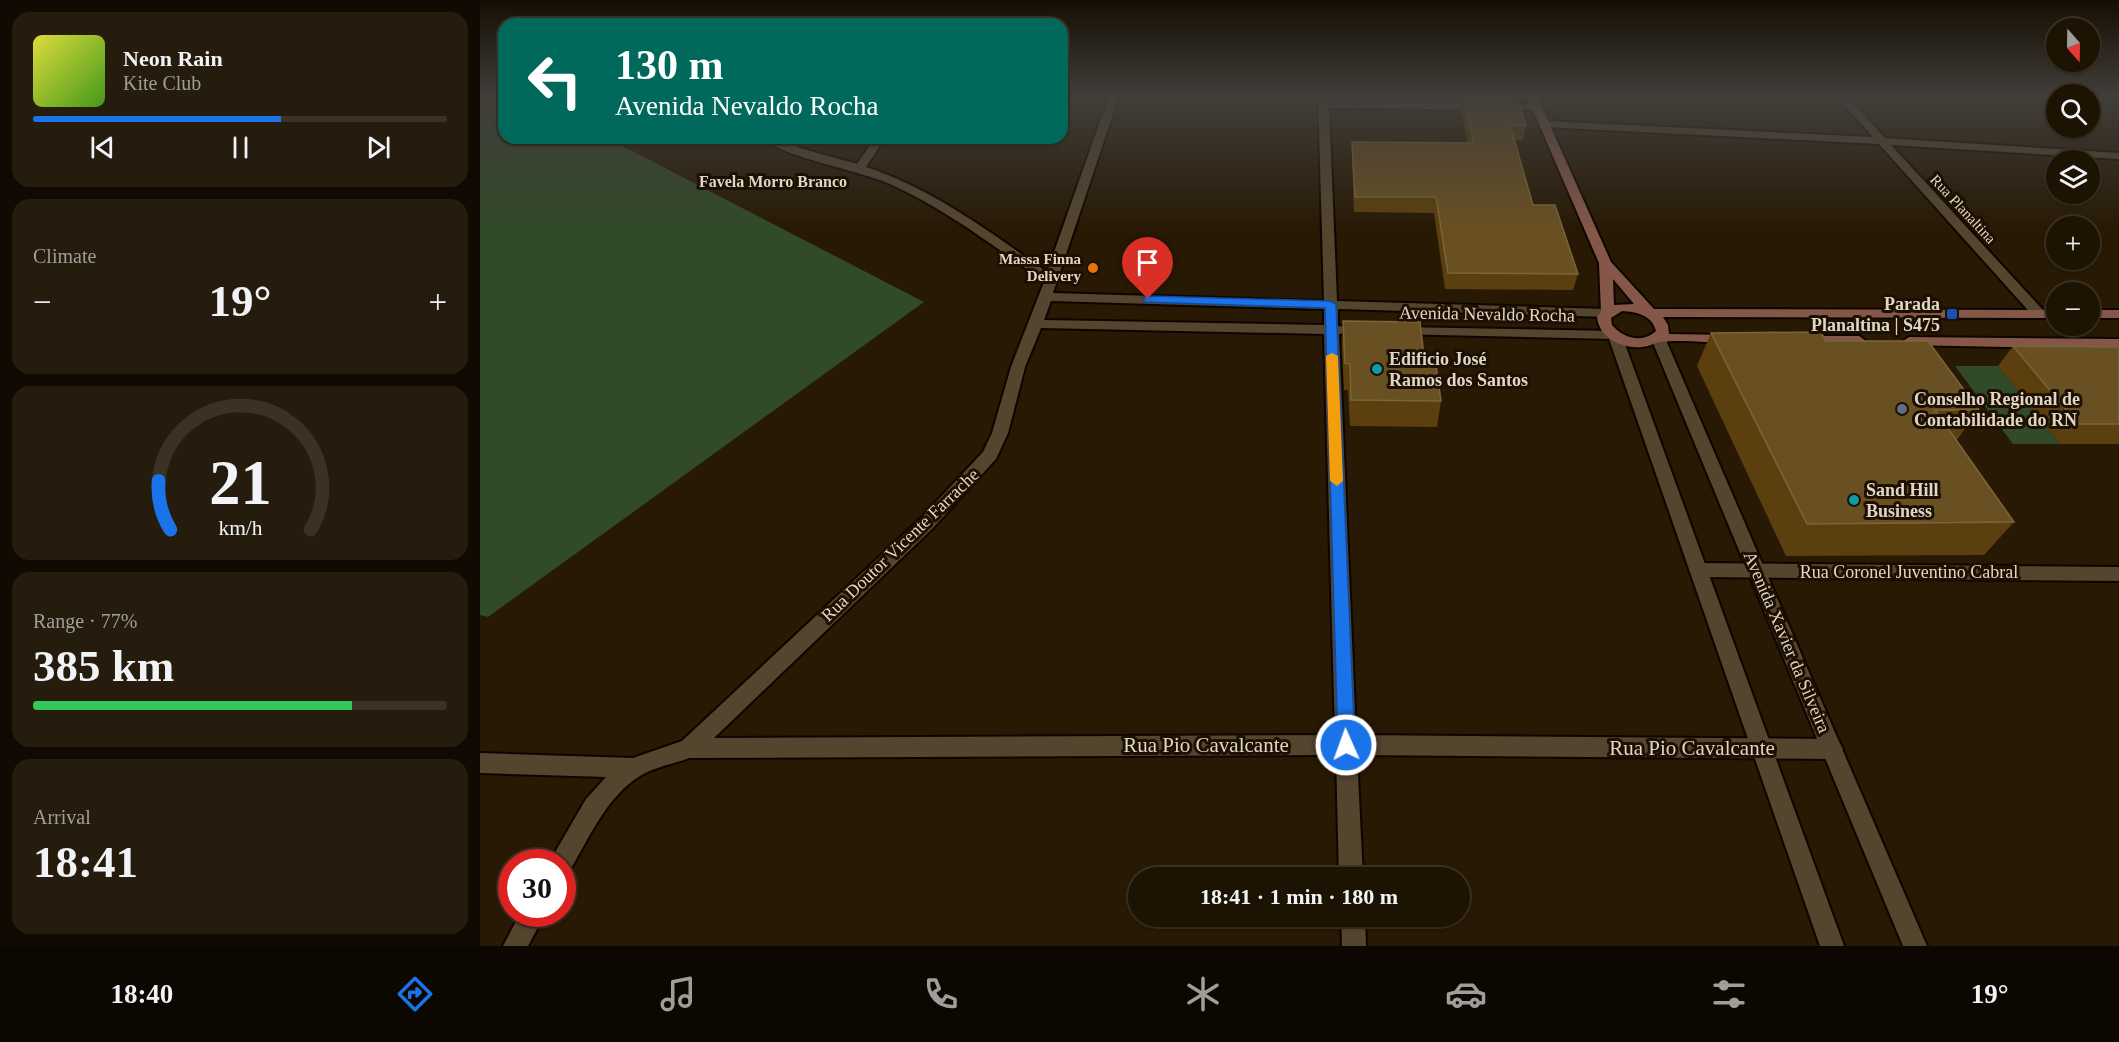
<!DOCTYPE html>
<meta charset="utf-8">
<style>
body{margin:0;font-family:"Times New Roman",serif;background:#251c0d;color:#f1f3f6;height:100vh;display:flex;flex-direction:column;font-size:22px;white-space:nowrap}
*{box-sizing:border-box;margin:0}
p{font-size:20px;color:#a09e9a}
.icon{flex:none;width:33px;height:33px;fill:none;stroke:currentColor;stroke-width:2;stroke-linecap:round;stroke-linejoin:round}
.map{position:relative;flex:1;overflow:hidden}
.side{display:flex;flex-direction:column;gap:12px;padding:12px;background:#100a02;width:480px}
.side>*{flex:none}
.banner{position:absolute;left:18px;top:18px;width:570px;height:126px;border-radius:18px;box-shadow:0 2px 4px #0004,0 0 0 2px #3b3225;background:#00695c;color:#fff;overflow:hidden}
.needle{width:39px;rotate:160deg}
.controls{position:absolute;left:1566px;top:18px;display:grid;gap:12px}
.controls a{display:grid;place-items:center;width:54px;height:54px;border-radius:50%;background:#1d1303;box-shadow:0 2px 4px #0004,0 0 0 2px #3b3225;font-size:30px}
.speed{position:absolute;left:18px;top:849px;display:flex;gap:12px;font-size:30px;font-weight:700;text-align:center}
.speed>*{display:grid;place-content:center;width:78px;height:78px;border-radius:50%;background:#1d1303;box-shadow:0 2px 4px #0004,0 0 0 2px #3b3225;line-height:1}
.speed .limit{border:9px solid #d22;background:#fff;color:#111}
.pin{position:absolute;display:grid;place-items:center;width:51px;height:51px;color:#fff;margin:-62px -26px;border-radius:50% 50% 50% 0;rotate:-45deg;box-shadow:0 0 6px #0007}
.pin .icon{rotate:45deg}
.me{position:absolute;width:66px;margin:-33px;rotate:358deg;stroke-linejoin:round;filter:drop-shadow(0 0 4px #0008)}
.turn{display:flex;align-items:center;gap:21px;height:126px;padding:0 18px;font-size:27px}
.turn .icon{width:78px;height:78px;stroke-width:2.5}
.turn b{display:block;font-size:42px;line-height:51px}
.big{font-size:45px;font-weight:700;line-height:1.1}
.side .tile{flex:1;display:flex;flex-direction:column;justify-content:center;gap:9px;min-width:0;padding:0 21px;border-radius:18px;background:#251c0d}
.side .dial{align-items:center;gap:0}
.dial svg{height:156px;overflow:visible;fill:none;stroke:#3b3225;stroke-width:7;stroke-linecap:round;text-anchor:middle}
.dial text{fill:#f1f3f6;stroke:none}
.song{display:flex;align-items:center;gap:18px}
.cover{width:72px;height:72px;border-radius:9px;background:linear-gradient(135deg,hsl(60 70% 55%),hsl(100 70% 35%))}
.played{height:6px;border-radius:3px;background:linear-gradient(90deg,#1a73e8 60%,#3b3225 60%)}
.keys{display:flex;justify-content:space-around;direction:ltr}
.heat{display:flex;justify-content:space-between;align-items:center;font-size:33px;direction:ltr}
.charge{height:9px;border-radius:4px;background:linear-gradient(90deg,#34c759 77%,#3b3225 0)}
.trip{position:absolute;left:648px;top:867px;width:342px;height:60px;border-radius:30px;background:#1d1303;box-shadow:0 2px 4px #0004,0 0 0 2px #3b3225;font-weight:700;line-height:60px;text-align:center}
.tabs{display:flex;height:96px;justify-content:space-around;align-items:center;background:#0c0801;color:#a09e9a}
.tabs .icon{width:42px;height:42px}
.tabs .selected{color:#1a73e8}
.tabs b{font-size:27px;color:#f1f3f6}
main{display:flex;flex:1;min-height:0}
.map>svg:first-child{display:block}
.green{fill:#314a29}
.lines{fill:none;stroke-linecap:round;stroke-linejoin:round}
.minor-casing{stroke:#0f0400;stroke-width:4}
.tertiary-casing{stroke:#0f0400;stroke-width:4}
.secondary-casing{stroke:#0f0400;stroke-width:4}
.minor{fill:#54452f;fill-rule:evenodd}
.tertiary{fill:#54452f;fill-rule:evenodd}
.secondary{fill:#845748;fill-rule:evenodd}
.wall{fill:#5b3f0e}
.building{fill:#695022;stroke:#7c653c;stroke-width:1.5}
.route{fill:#1a73e8;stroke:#114b97;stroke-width:1.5}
.slow{fill:#f59e0b}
.food-dot{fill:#e8710a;stroke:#1d1000;stroke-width:2}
.transit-dot{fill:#1a4fb4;stroke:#1d1000;stroke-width:2}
.culture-dot{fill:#0f9aa8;stroke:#1d1000;stroke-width:2}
.service-dot{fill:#5c6f8a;stroke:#1d1000;stroke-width:2}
.labels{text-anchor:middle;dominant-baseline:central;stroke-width:6;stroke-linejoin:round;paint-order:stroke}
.far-street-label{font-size:15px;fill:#dfd6c9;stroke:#1d1000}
.far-poi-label{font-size:15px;font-weight:bold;fill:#dfd6c9;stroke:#1d1000;text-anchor:end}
.far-neighbourhood-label{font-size:16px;font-weight:bold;fill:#dfd6c9;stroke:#1d1000}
.poi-label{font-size:18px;font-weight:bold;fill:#dfd6c9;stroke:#1d1000;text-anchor:start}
.street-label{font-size:18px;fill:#dfd6c9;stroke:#1d1000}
.near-street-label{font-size:21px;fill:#dfd6c9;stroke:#1d1000}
</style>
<main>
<section class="side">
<div class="tile">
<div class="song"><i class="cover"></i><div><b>Neon Rain</b><p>Kite Club</p></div></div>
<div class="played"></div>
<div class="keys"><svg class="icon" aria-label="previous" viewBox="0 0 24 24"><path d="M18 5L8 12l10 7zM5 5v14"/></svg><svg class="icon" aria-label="pause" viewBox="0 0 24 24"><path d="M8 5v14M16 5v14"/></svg><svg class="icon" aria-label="next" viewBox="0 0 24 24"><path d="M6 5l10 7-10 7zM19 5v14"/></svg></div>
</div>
<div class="tile"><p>Climate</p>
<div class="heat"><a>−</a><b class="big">19°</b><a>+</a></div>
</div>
<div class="tile dial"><svg viewBox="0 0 100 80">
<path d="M14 69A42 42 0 1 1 86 69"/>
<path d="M14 69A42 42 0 0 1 8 44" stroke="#1a73e8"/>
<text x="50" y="56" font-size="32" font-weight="700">21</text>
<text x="50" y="72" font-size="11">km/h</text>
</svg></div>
<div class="tile"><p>Range · 77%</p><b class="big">385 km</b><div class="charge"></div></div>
<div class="tile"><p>Arrival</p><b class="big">18:41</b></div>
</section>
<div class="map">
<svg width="1639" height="946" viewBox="0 0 1639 946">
<rect width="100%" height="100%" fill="#271904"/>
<g class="green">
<polygon points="0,96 24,96 24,138 127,138 444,302 8,617 0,615"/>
<polygon points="1475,366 1518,366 1580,444 1533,444"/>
</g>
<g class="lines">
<defs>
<g id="minor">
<path d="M629 96H639L573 293 844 301 838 96H848V102L1056 104 1061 107 1056 110 849 108 857 301 1127 309 1134 313 1127 317 858 309V326L866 327 868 330 866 333 859 334 876 735 1352 739 1359 742 1363 749 1359 756 1352 759 877 755 883 878H859L856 755 209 758C194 764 174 767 160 776 127 796 109 838 90 870L82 873V862H71L74 854 106 799 126 777 0 773V753L153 758 202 741 441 518 503 452 512 433 531 367 564 282C515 247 467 210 412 185 381 170 303 158 283 138H297L323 149 377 164 395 138H405L386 167C453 189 510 232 567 272ZM571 301 844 309V325L564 320ZM561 328 844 334 855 735 234 738 453 528 516 459 528 433 545 367Z"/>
<polygon points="1356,96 1367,96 1405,138 1639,153 1639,159 1411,145 1564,311 1566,314 1564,317 1554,317 1399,144 1064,127 1059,124 1064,121 1393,137"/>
<polygon points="919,327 1134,331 1141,335 1134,339 914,334 912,331 914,328"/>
<polygon points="1218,563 1639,567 1639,581 1218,577 1212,575 1209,570 1212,565"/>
<polygon points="40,914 65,914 48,946 23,946"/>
<polygon points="861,916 885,916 886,946 862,946"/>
</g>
<g id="tertiary">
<polygon points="1135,332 1142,336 1364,946 1340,946 1128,336"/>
<polygon points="1178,334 1185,338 1447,946 1423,946 1171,338"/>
</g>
<g id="secondary">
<path d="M1047 96H1057L1131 262 1174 309 1576 310V318L1183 317 1188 325 1189 334 1250 335 1257 339 1250 343C1228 343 1202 339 1180 342 1174 343 1168 347 1162 347 1142 349 1119 338 1117 317L1121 312 1119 263ZM1133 279 1154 304 1134 305ZM1142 311C1157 312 1172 315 1176 331 1162 344 1143 338 1132 325L1131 318Z"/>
<rect x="1610" y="310" width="29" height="8"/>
<polygon points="1324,336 1379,336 1386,341 1379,346 1319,343 1317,340"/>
<polygon points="1429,337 1639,339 1639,349 1424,345 1422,342"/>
</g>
</defs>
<use href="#minor" class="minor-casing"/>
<use href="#tertiary" class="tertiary-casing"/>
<use href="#secondary" class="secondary-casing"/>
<use href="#minor" class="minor"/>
<use href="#tertiary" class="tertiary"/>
<use href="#secondary" class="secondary"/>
</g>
<g class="wall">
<polygon points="978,96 1031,96 1046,125 1043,140 1034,140 1053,205 1098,274 1093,290 965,289 954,213 874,212 872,157 872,142 988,143 981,112 983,101 979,101"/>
<polygon points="863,321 945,365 961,401 957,427 870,426 868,390 864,390 862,347"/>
<polygon points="1231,333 1346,341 1499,410 1476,441 1534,522 1504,555 1306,556 1217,366"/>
<polygon points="1533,346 1639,347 1639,444 1580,444 1518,366"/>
</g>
<g class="building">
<polygon points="983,97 1036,97 1046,125 1030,125 1053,205 1075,205 1098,274 968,273 956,197 875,197 872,142 994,143"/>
<polygon points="863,321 940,322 945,365 956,365 961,401 871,400 870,364 865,363"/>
<polygon points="1341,332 1346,341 1448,341 1499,410 1455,410 1534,522 1327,524 1231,333"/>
<polygon points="1533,346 1639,347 1639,424 1598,424"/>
</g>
<linearGradient id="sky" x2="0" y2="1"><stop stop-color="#150e02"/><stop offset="0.42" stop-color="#413e3a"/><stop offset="1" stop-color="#413e3a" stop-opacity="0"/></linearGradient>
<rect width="1639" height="229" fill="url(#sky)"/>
<polygon class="route" points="668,296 850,301 856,304 875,745 872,751 866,753 860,751 858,745 845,308 664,302 664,297"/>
<polygon class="slow" points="852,353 858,356 863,481 857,486 850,481 846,356"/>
<circle class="food-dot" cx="613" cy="268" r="6"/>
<rect class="transit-dot" x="1466" y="308" width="12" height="12" rx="3"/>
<g class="culture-dot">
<circle cx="897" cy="369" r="6"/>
<circle cx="1374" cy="500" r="6"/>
</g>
<circle class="service-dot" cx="1422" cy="409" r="6"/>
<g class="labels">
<g class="far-street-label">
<text transform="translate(1483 209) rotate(47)">Rua Planaltina</text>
</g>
<g class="far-poi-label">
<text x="601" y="259">Massa Finna<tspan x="601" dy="17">Delivery</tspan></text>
</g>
<g class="far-neighbourhood-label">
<text x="293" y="181">Favela Morro Branco</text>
</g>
<g class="poi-label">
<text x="1460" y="304" text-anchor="end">Parada<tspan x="1460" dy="21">Planaltina | S475</tspan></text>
<text x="909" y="359">Edificio José<tspan x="909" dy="21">Ramos dos Santos</tspan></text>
<text x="1434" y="399">Conselho Regional de<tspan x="1434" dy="21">Contabilidade do RN</tspan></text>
<text x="1386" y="490">Sand Hill<tspan x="1386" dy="21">Business</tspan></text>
</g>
<g class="street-label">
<text transform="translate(1007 314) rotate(1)">Avenida Nevaldo Rocha</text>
<text transform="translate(420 545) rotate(-44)">Rua Doutor Vicente Farrache</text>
<text x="1429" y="572">Rua Coronel Juventino Cabral</text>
<text transform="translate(1307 642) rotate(67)">Avenida Xavier da Silveira</text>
</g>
<g class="near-street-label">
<text x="726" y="745">Rua Pio Cavalcante</text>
<text x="1212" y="748">Rua Pio Cavalcante</text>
</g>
</g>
</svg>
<div class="controls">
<a><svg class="needle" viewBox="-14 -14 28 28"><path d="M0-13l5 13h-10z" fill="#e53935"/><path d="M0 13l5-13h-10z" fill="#a09e9a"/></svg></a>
<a><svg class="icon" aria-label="search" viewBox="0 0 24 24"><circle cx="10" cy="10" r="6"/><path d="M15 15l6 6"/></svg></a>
<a><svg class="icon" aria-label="layers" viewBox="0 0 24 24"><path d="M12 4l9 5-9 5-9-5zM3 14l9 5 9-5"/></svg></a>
<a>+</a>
<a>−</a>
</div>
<div class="speed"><div class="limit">30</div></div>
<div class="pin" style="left:668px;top:299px;background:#d93025"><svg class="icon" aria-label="arrive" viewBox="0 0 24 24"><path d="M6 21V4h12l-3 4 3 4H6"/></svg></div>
<svg class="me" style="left:866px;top:745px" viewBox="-20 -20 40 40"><circle r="17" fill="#1a73e8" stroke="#fff" stroke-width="3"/><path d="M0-11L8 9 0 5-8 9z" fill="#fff"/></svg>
<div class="trip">18:41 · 1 min · 180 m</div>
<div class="banner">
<div class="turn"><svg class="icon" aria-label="left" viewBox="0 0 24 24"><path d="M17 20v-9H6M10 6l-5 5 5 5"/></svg><div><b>130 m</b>Avenida Nevaldo Rocha</div></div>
</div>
</div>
</main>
<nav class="tabs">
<b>18:40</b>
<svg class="icon selected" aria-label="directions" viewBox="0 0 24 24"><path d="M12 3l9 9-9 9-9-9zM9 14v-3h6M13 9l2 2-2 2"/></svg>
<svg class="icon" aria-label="music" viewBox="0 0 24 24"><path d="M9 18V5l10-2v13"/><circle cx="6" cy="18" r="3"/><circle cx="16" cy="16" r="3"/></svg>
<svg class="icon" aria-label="phone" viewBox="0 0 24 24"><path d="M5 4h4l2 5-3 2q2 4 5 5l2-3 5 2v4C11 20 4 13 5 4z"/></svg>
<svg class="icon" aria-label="climate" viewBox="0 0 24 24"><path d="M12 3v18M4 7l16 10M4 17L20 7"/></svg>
<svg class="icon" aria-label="car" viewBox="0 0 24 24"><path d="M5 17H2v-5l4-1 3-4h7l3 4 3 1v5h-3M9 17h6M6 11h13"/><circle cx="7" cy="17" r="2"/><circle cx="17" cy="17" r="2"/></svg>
<svg class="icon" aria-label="filters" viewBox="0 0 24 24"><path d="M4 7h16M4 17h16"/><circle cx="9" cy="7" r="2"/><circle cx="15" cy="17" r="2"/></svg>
<b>19°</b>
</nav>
